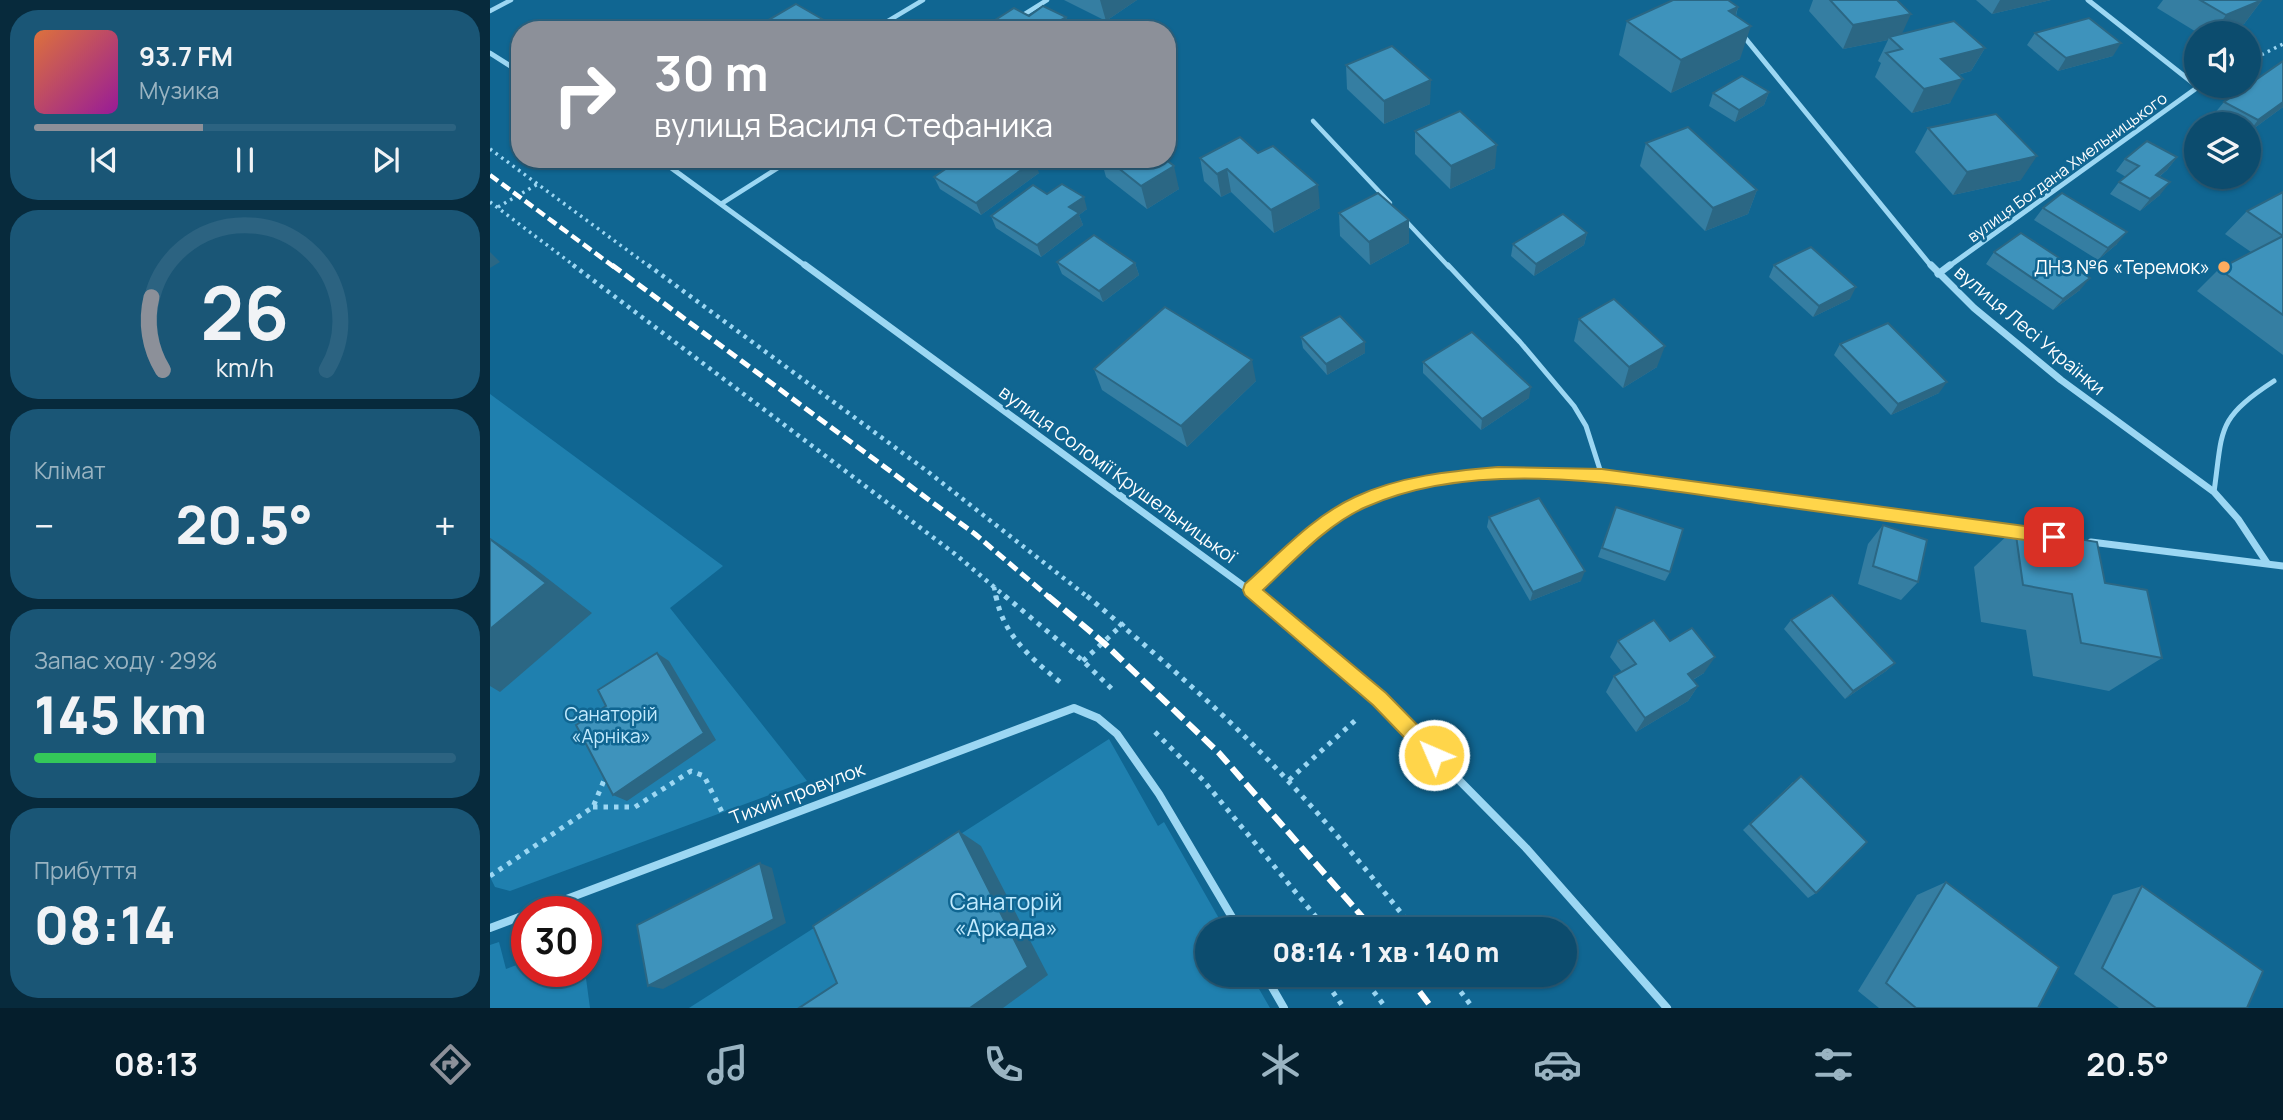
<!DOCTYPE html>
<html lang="uk">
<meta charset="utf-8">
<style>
body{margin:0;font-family:Manrope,sans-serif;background:#1a5676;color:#f1f3f6;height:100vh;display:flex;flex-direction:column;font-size:26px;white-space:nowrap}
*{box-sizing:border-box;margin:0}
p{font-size:23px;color:#9ab4c2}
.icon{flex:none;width:38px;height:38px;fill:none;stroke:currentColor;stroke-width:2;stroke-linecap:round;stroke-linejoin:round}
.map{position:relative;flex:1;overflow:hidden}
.drawer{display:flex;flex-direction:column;gap:10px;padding:10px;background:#072a3c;width:490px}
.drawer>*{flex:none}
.banner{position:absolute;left:21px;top:21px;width:665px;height:147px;border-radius:28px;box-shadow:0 2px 5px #0004,0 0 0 2px #2c6381;background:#8c9099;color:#fff;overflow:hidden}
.fabs{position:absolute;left:1694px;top:21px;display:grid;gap:14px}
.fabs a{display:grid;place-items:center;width:77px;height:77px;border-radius:50%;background:#0c4c6e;box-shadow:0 2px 5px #0004,0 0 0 2px #2c6381;font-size:35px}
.speed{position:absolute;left:21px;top:896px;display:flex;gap:14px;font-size:35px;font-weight:700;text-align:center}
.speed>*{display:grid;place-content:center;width:91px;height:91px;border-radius:50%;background:#0c4c6e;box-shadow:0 2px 5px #0004,0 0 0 2px #2c6381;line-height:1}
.speed .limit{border:10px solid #d22;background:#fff;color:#111}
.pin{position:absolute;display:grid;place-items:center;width:60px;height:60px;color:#fff;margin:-30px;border-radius:14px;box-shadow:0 4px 10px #0006}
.me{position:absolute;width:77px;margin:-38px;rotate:315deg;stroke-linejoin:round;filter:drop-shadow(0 0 5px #0008)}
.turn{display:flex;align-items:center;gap:24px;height:147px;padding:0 28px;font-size:32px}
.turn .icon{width:91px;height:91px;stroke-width:2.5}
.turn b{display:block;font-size:49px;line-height:60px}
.big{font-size:52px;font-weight:800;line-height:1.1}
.drawer .tile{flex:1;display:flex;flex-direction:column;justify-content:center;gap:10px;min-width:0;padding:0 24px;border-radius:28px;background:#1a5676}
.drawer .dial{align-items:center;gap:0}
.dial svg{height:182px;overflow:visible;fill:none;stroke:#2c6381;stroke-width:7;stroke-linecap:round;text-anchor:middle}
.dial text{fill:#f1f3f6;stroke:none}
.song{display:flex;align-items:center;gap:21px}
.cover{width:84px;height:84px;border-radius:10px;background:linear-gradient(135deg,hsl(20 70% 55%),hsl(300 70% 35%))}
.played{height:7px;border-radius:4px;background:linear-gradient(90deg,#8c9099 40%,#2c6381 40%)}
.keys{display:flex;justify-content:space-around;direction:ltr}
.heat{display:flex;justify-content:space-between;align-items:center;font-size:38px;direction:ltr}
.charge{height:10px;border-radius:5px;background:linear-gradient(90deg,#34c759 29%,#2c6381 0)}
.trip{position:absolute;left:705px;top:917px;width:382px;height:70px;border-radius:35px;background:#0c4c6e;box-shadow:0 2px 5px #0004,0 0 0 2px #2c6381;font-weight:800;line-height:70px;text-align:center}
.menu{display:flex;height:112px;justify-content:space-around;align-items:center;background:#051e2c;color:#9ab4c2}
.menu .icon{width:49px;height:49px}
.menu .active{color:#8c9099}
.menu b{font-size:32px;color:#f1f3f6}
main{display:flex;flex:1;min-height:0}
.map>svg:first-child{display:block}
.green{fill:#1f80af}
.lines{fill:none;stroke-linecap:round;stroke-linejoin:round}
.path-far2{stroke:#9cd7f3;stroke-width:3.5;stroke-dasharray:2.5 4.5;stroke-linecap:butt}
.path-far1{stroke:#9cd7f3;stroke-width:4.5;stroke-dasharray:3.5 5;stroke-linecap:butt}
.path{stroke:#9cd7f3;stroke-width:5;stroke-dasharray:4.5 6;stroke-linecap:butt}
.lane-far1{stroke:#9cd7f3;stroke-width:4.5}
.lane{stroke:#9cd7f3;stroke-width:5}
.street-far2{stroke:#9cd7f3;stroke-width:5}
.street-far1{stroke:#9cd7f3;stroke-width:7}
.street{stroke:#9cd7f3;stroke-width:8}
.rail-far2{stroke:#fff;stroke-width:4.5;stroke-dasharray:10 4.5;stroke-linecap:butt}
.rail-far1{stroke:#fff;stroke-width:5;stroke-dasharray:11 5;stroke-linecap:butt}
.rail{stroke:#fff;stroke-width:6;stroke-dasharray:15 6;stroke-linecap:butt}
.wall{fill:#357ea2}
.shaded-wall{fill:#2b6784}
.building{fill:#3e93bc;stroke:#2b6784;stroke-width:2}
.route{fill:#ffd54a;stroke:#a68a30;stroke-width:2}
.poi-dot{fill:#ffac5e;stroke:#106692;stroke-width:2.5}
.labels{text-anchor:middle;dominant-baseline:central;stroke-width:5;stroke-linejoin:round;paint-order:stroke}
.far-street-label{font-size:16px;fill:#fff;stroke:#106692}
.poi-label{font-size:19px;fill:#fff;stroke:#106692;text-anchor:end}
.street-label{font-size:19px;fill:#fff;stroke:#106692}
.park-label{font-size:19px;fill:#c3ebfe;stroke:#106692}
.near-park-label{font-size:23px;fill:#c3ebfe;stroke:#106692}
</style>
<main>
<section class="drawer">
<div class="tile">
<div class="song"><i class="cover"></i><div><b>93.7 FM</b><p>Музика</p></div></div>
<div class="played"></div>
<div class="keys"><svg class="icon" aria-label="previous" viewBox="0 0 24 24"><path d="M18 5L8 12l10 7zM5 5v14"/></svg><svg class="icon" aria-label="pause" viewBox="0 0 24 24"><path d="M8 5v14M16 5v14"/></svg><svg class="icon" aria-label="next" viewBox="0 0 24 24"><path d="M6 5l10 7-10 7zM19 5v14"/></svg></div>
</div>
<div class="tile dial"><svg viewBox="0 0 100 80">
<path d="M14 69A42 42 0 1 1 86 69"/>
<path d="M14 69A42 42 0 0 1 9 37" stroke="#8c9099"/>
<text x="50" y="56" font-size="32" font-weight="700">26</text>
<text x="50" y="72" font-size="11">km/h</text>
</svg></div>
<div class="tile"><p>Клімат</p>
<div class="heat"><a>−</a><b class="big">20.5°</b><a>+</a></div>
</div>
<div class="tile"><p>Запас ходу · 29%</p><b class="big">145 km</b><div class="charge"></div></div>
<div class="tile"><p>Прибуття</p><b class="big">08:14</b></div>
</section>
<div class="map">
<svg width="1793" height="1008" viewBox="0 0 1793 1008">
<rect width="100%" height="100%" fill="#106692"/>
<g class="green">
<polygon points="0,394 233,566 180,608 317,781 20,891 5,887 0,877"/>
<polygon points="619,739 668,826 674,822 735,929 718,929 718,975 761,975 780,1008 199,1008"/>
<polygon points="9,942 16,969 37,961 37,971 95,971 100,1008 0,1008 0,945"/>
</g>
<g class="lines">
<g class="path-far2">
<polyline points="1759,61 1793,44"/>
<polyline points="0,149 160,267"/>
<polyline points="0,202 86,267"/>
<polyline points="8,207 48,184"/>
</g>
<g class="path-far1">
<polyline points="83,265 465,554 517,598"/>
<polyline points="158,265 437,471 599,598"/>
<polyline points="504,587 506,598"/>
</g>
<g class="path">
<path d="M506 596C513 635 541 658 570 682"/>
<polyline points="515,596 593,661 624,691"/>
<path d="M597 596C667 655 738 716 800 783 844 830 884 879 924 929"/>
<polyline points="593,661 634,623"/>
<polyline points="665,732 713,780 836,929"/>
<polyline points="799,780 869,717"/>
<polyline points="103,807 145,807 201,771 214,776 232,812"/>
<polyline points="0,876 103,807 117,773"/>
<polyline points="831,975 854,1008"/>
<polyline points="871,975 896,1008"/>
<polyline points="958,975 983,1008"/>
</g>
<g class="lane-far1">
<polyline points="0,11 21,0"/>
<polyline points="530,17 557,0"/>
<polyline points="383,30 433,0"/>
<polyline points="823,121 900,203"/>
<polyline points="231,204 302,159"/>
<polyline points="916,221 959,267"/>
</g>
<g class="lane">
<polyline points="958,265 1030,342 1084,406 1096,426 1112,476"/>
<path d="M1724 492C1733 428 1726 419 1784 381"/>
</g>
<g class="street-far2">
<polyline points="1251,33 1442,267"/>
<polyline points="0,53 30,72"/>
<polyline points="169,159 317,267"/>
<polyline points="1458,267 1708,87 1598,0"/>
</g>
<g class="street-far1">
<polyline points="315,265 770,598"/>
<polyline points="1441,265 1484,308 1571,380 1724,492 1748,519 1777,563"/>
<polyline points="1448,274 1460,265"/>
<polyline points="1601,542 1793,566"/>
<path d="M761 590C795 559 829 518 873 501 997 453 1134 478 1261 496 1351 508 1440 520 1530 532"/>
</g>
<g class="street">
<polyline points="768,596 889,699 1036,848 1177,1008"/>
<polyline points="42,912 584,708 608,718 627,734 669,794 749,929"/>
<polyline points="0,928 37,914"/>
<polyline points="775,975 794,1008"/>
</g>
<polyline class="rail-far2" points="0,175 124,267"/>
<polyline class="rail-far1" points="122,265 485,534 560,598"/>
<g class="rail">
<polyline points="558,596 614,643 729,753 883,929"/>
<polyline points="917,975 942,1008"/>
</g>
</g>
<g class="wall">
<polygon points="574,0 647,0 616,21"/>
<polygon points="1323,0 1407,0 1412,34 1495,48 1481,71 1468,75 1460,103 1422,113 1385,77 1391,63 1388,61 1398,40 1353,49 1319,11"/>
<polygon points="1486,0 1561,0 1502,14"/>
<polygon points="1673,0 1772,0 1754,24 1732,33 1708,33 1667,8"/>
<polygon points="1248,7 1246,16 1250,59 1181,93 1129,55 1137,21"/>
<polygon points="539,16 576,17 580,30 501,30 499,24"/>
<polygon points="1545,33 1623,56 1568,71 1537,45"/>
<polygon points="856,65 940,104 894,124 857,89"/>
<polygon points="1279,92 1274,105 1245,122 1219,106 1223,93"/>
<polygon points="1734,102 1793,107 1759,132 1759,124 1742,124 1724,114"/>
<polygon points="1438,128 1531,180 1463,195 1425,152"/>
<polygon points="925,131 1005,168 960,189 925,154"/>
<polygon points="1156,143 1267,190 1258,214 1215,231 1150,166"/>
<polygon points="1687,157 1677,170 1669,177 1670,195 1650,211 1620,194 1629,182 1636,177 1626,171 1635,159"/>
<polygon points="710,158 830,208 784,233 741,192 731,197 714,181"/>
<polygon points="611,159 675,159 689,189 657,209 616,177"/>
<polygon points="549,173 491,215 450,189 444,177"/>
<polygon points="1793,192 1793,355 1707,291 1729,269 1761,252 1735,234 1757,211"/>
<polygon points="557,194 597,209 589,215 593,225 551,257 506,228 501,216"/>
<polygon points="1553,208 1627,244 1608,260 1544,220"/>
<polygon points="849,213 919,243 880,265 850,236"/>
<polygon points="1097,233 1094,245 1044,276 1021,256 1023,244"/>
<polygon points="1504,252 1590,290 1563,310 1496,264"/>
<polygon points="567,262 645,263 649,275 613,302 572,274"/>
<polygon points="1284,265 1360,299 1323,317 1279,277"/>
<polygon points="1089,319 1167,367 1133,388 1084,341"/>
<polygon points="811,337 875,353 837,375 813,348"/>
<polygon points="1350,344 1449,393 1401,415 1344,355"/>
<polygon points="933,362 1039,398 991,430 933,373"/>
<polygon points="604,369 766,381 697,447 612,390"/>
<polygon points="1126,507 1180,572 1175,581 1108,557"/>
<polygon points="999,517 1091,581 1040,601 997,527"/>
<polygon points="1393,525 1428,582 1411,600 1368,584 1378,544"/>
<polygon points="1525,528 1615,583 1672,658 1619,691 1543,676 1536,630 1491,622 1484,567"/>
<polygon points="1301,620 1405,663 1396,671 1355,699 1294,629"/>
<polygon points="1128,641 1180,641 1214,673 1203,680 1208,686 1198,701 1146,732 1116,692 1124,676 1132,672 1120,657"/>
<polygon points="1303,782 1326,893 1318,898 1253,830"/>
<polygon points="1456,882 1548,1008 1389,1008 1368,991 1427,895"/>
<polygon points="1652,886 1757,1008 1629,1008 1584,974 1623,895"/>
</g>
<g class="shaded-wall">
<polygon points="610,0 647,0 616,21"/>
<polygon points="1510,0 1561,0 1502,14"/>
<polygon points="1772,0 1754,24 1732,33 1723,33 1736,15"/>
<polygon points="1248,7 1239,36 1261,26 1250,59 1181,93 1191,60 1239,11"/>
<polygon points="1421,14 1410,38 1399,37 1398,40 1353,49 1363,25"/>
<polygon points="576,17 580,30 562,30 561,26"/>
<polygon points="332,19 338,30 313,30"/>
<polygon points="1631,43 1623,56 1568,71 1576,58"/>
<polygon points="1495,48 1481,71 1438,83 1451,59"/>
<polygon points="1473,79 1460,103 1422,113 1434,89"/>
<polygon points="941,80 940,104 894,124 894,101"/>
<polygon points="1279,92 1274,105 1245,122 1249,110"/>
<polygon points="1793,102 1793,107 1759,132 1768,120"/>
<polygon points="1007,145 1005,168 960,189 961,166"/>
<polygon points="1547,156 1531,180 1463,195 1477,172"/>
<polygon points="1687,157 1677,170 1656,187 1666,175"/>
<polygon points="545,160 549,173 491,215 486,203"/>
<polygon points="684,166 689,189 657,209 651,186"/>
<polygon points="737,169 741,192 731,197 727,174"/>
<polygon points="1680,182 1670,195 1650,211 1660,199"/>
<polygon points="828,185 830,208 784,233 781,210"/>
<polygon points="1267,190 1258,214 1215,231 1223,208"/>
<polygon points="594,197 597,209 589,215 593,225 551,257 547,245 579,207"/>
<polygon points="919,220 919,243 880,265 879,242"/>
<polygon points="1637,232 1627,244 1608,260 1618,248"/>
<polygon points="1097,233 1094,245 1044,276 1046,264"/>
<polygon points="0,252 10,262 0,268"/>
<polygon points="645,263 649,275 613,302 609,291"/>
<polygon points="1600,278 1590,290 1563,310 1573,299"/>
<polygon points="1366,287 1360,299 1323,317 1329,306"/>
<polygon points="875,342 875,353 837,375 836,364"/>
<polygon points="1175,346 1167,367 1133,388 1139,367"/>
<polygon points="762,360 766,381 697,447 691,426"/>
<polygon points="1457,382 1449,393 1401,415 1408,404"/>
<polygon points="1041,387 1039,398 991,430 992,419"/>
<polygon points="0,538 39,564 102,613 10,692 0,686"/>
<polygon points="1095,571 1091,581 1040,601 1043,592"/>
<polygon points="167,653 179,661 226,740 137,801 123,795"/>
<polygon points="1225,657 1214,673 1187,689 1198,674"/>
<polygon points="1405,663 1396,671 1355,699 1363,691"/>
<polygon points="1208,686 1198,701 1146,732 1155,718"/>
<polygon points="469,831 491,846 558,975 513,1008 480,1008"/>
<polygon points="270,863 282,868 296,923 173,989 158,986"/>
</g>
<g class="building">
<polygon points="1183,0 1238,0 1248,7 1239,11 1261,26 1191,60 1137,21"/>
<polygon points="1340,0 1407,0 1421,14 1363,25"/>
<polygon points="1710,0 1772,0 1736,15"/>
<polygon points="306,4 332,19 313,30 265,30 263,29"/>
<polygon points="553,6 576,17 561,26 568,30 510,30 499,24 524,8 539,16"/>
<polygon points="1599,18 1631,43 1576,58 1545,33"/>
<polygon points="1464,21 1495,48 1451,59 1473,79 1434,89 1396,53 1412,49 1399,37"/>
<polygon points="902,46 941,80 894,101 856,65"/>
<polygon points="1793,61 1793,102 1768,120 1734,102"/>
<polygon points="1252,76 1279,92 1249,110 1223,93"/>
<polygon points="970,111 1007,145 961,166 925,131"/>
<polygon points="1506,114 1547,156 1477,172 1438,128"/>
<polygon points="1198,127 1267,190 1223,208 1156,143"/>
<polygon points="750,137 768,153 783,146 828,185 781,210 737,169 727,174 710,158"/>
<polygon points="1657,141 1687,157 1666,175 1680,182 1660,199 1629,182 1649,166 1635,159"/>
<polygon points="470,159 543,159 545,160 486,203 444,177"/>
<polygon points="617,159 675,159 684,166 651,186"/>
<polygon points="572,184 594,197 579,207 589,213 547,245 501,216 543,185 557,194"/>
<polygon points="1793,192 1793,315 1729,269 1793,236 1757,211"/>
<polygon points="888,193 919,220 879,242 849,213"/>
<polygon points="1572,193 1637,232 1618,248 1553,208"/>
<polygon points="1073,214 1097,233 1046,264 1023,244"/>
<polygon points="1531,233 1600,278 1573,299 1504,252"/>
<polygon points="604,235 645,263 609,291 567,262"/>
<polygon points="1321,247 1366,287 1329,306 1284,265"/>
<polygon points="1124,299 1175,346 1139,367 1089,319"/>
<polygon points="675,307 762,360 691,426 604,369"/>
<polygon points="850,316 875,342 836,364 811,337"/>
<polygon points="1398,323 1457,382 1408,404 1350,344"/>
<polygon points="982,332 1041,387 992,419 933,362"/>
<polygon points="1049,498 1095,571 1043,592 999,517"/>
<polygon points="1126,507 1193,529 1180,572 1112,548"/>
<polygon points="1393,525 1437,540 1428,582 1383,566"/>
<polygon points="1525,528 1607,542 1615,583 1657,590 1672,658 1591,643 1582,594 1533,585"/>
<polygon points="0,539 56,583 0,629"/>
<polygon points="1342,595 1405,663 1363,691 1301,620"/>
<polygon points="1164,620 1180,641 1202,628 1225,657 1198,674 1208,686 1155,718 1124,676 1146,664 1128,641"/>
<polygon points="167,653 214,733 123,795 86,725 116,706 108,690"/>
<polygon points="1311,776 1377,842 1326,893 1260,824"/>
<polygon points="469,831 538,967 480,1008 309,1008 347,983 323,926"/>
<polygon points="270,863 284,919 158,986 147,925"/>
<polygon points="1456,882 1569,967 1548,1008 1426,1008 1396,983"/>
<polygon points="1652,886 1773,971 1757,1008 1666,1008 1612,968"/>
</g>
<path class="route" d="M1008 467 1112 469 1564 530 1570 532 1572 537 1570 542 1564 544C1469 531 1374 518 1280 505 1156 488 994 454 876 507 837 524 804 561 773 590L896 693 951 749 954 755 951 762 944 764 938 762 883 705 755 595 753 590 755 584C789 554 823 516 865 497 909 476 961 471 1008 467Z"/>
<circle class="poi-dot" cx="1734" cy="267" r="7"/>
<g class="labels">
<g class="far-street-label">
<text transform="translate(1577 167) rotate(-36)">вулиця Богдана Хмельницького</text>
</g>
<g class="poi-label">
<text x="1720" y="267">ДНЗ №6 «Теремок»</text>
</g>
<g class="street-label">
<text transform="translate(1540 330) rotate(40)">вулиця Лесі Українки</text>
<text transform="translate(628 474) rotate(36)">вулиця Соломії Крушельницької</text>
<text transform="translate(307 793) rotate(-21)">Тихий провулок</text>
</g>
<g class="park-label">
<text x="121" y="714">Санаторій<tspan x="121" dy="22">«Арніка»</tspan></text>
</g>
<g class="near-park-label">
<text x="516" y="901">Санаторій<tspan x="516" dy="26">«Аркада»</tspan></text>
</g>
</g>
</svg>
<div class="fabs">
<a><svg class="icon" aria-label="sound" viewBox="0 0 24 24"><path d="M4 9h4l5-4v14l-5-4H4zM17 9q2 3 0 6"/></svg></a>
<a><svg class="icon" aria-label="layers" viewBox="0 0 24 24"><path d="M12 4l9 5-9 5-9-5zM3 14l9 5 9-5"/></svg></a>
</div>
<div class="speed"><div class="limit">30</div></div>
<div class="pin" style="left:1564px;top:537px;background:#d93025"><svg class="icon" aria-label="arrive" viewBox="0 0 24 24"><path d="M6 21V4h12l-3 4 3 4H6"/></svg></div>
<svg class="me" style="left:944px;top:755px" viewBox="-20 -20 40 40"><circle r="17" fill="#ffd54a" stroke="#fff" stroke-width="3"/><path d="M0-11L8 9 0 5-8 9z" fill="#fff"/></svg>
<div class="trip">08:14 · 1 хв · 140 m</div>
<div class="banner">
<div class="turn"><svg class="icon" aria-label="right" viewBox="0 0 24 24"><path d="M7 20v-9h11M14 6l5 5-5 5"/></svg><div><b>30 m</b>вулиця Василя Стефаника</div></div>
</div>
</div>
</main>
<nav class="menu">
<b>08:13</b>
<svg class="icon active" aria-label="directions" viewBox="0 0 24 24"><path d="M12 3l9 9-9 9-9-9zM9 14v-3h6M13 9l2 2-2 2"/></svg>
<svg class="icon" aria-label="music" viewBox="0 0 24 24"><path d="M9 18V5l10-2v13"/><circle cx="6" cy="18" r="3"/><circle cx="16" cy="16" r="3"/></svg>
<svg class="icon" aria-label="phone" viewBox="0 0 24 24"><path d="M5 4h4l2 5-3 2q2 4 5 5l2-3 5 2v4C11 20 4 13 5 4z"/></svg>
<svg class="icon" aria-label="climate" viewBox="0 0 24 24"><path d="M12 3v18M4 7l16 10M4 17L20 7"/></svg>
<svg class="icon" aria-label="car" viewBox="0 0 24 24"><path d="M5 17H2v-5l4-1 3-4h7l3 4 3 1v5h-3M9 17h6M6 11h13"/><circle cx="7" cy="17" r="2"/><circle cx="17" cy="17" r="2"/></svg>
<svg class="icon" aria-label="filters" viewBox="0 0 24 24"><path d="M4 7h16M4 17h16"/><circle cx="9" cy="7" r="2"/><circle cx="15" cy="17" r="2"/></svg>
<b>20.5°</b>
</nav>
